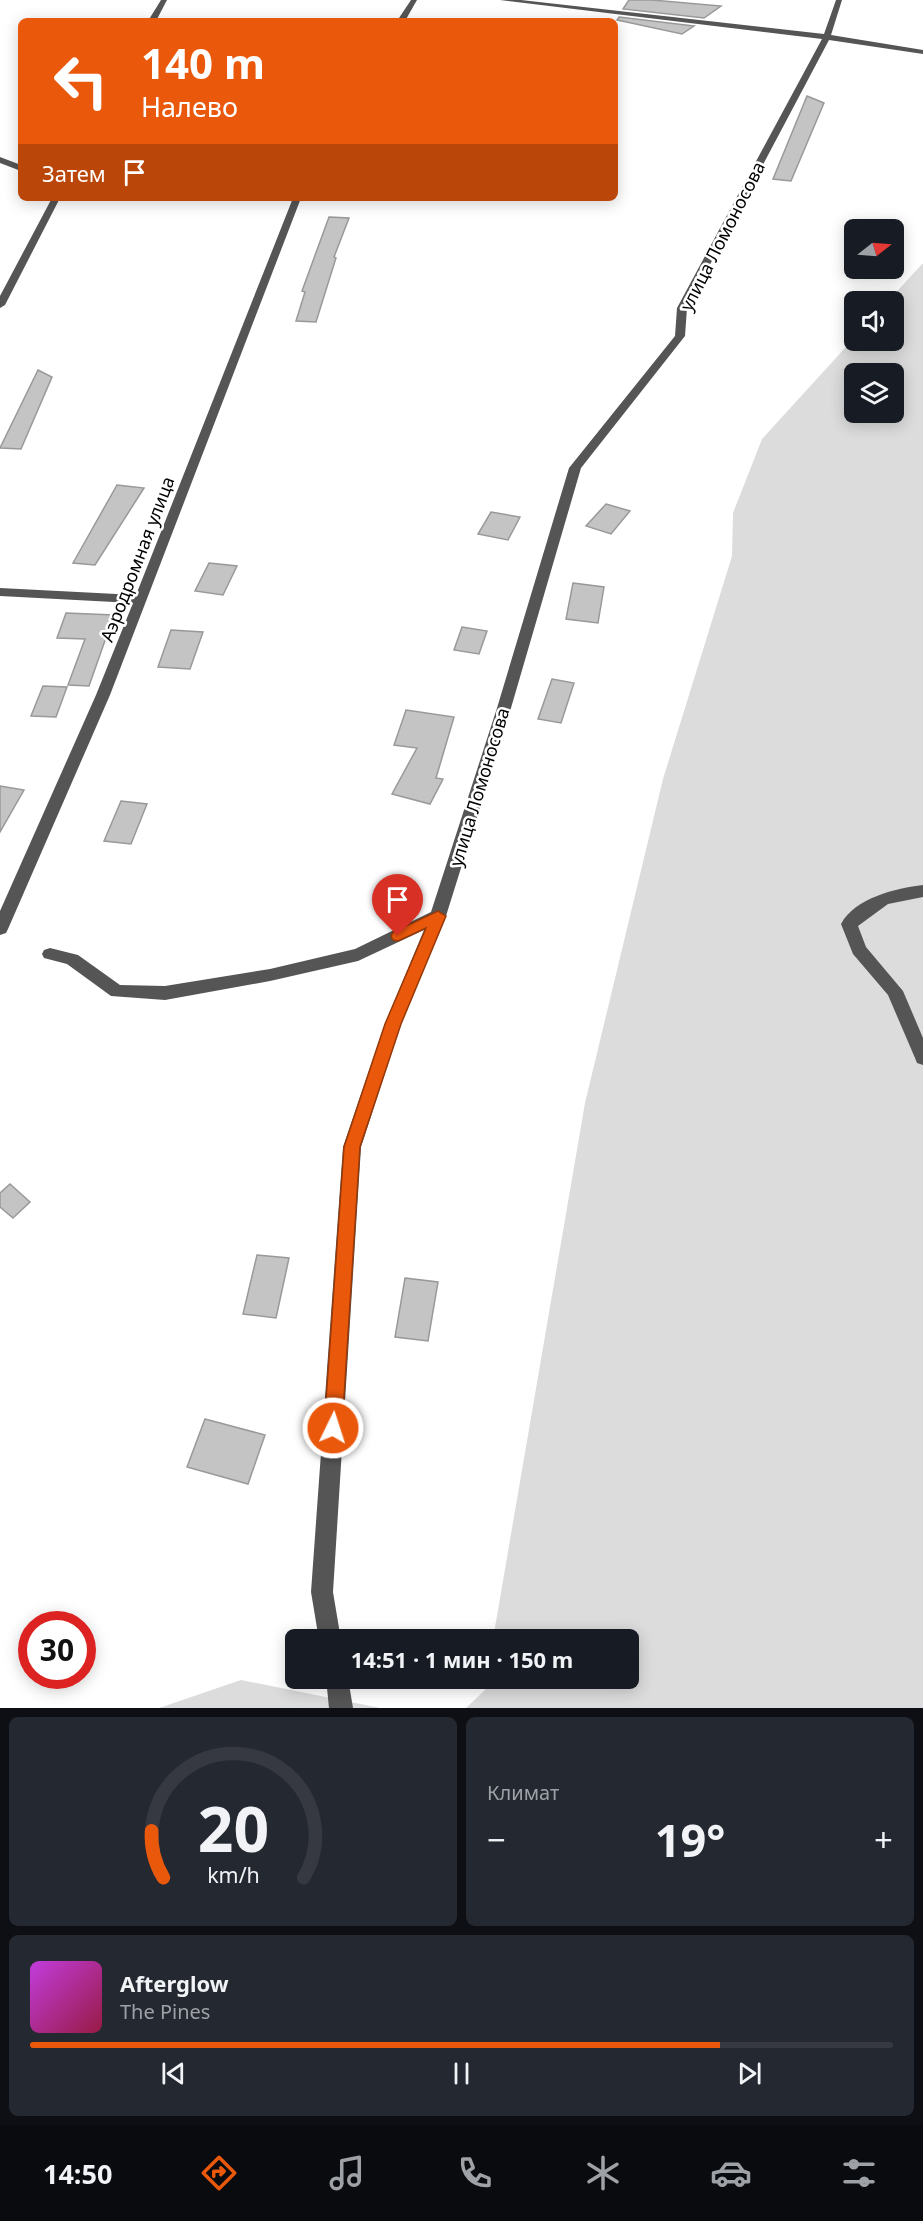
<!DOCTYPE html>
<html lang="ru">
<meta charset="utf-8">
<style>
body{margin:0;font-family:"Noto Sans",sans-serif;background:#242831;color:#f1f3f6;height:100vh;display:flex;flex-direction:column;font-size:22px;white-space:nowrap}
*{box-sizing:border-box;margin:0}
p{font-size:20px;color:#9ea1a6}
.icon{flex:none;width:33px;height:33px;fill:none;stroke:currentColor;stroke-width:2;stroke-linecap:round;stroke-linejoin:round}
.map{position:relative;height:1708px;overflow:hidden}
.sheet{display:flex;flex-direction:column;gap:9px;padding:9px;background:#0d0f14;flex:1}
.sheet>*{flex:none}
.hud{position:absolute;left:18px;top:18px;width:600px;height:183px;border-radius:9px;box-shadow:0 3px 15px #0003;background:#ea580c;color:#fff;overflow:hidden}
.needle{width:39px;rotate:73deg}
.buttons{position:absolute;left:844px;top:219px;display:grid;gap:12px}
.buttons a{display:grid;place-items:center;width:60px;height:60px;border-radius:9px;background:#171b24;box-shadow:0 3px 15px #0003;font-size:30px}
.speed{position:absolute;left:18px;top:1611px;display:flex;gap:12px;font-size:30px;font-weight:700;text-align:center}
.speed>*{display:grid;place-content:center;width:78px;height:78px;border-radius:50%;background:#171b24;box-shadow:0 3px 15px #0003;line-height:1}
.speed .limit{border:9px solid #d22;background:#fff;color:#111}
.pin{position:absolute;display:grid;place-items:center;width:51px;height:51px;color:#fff;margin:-62px -26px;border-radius:50% 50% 50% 0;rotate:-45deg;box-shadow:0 0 6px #0007}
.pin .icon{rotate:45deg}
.me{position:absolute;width:66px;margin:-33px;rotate:4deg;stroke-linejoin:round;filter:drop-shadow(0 0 4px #0008)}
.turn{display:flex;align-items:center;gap:21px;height:126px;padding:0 24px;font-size:27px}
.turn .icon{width:78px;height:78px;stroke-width:2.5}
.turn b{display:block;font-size:42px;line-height:51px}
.then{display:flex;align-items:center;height:57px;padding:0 24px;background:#0003;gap:12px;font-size:22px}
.big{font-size:45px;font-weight:700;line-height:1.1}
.sheet .widget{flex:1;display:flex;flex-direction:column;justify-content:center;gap:9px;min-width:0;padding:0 21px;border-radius:9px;background:#242831}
.sheet .dial{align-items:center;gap:0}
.dial svg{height:156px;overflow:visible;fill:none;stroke:#363941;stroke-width:7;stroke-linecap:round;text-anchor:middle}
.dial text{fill:#f1f3f6;stroke:none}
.song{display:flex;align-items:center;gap:18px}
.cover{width:72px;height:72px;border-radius:9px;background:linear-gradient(135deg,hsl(290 70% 55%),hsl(340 70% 35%))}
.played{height:6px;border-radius:3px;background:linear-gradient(90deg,#ea580c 80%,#363941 80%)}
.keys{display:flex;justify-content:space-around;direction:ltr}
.heat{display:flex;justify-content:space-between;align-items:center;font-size:33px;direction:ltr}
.sheet .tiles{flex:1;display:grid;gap:9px;grid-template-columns:1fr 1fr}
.widget:last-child{grid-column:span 2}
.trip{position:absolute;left:285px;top:1629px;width:354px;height:60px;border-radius:9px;background:#171b24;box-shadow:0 3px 15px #0003;font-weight:700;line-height:60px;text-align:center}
.menu{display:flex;height:96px;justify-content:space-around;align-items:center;background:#090b0e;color:#9ea1a6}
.menu .icon{width:42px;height:42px}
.menu .on{color:#ea580c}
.menu b{font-size:27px;color:#f1f3f6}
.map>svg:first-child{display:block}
.green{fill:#dcdcdc;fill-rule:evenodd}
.building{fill:#c4c4c4;stroke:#999;stroke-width:1.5}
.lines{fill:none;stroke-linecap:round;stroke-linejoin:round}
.minor{fill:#555;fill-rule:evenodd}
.route{fill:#ea580c;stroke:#983908;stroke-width:1.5}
.labels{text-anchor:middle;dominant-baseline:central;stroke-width:5;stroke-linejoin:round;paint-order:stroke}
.street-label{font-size:18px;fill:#000;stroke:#fff}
</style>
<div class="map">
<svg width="923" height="1708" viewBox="0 0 923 1708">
<rect width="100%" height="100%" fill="#fff"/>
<g class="green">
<path d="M923 263V1708H466L485 1690 487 1679 628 1678V1640L493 1639 585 1103 663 779 732 556 733 513 762 439 855 337V340H894V302L888 301ZM855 374H894V412H855Z"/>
<polygon points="241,1680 380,1708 159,1708"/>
</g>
<g class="building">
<polygon points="629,0 652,0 721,6 704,18 623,9"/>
<polygon points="619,17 694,26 682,34 617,20"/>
<polygon points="807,96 824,103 791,181 773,179"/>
<polygon points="329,217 349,218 334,257 336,258 316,322 296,321 305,292 302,291"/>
<polygon points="38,370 52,377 21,449 0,448"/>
<polygon points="117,485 144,488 95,565 73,563"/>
<polygon points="606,504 630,511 611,534 586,526"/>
<polygon points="491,512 520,517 508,540 478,534"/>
<polygon points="209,563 237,566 223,595 195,591"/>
<polygon points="573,583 604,587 598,623 566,619"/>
<polygon points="66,613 114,615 89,686 68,685 85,639 57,638"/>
<polygon points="462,627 487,631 479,654 454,650"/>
<polygon points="171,630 203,632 190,669 158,667"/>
<polygon points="552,679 574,683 561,723 538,719"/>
<polygon points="43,686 67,687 56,717 31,716"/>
<polygon points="406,710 454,717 436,778 443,779 430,804 392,794 417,748 394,745"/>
<polygon points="0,786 24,790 0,832"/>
<polygon points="121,801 147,804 131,844 104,841"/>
<polygon points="10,1184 30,1202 13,1218 0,1207 0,1193"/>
<polygon points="257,1255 289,1258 276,1318 243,1314"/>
<polygon points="405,1278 438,1282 428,1341 395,1337"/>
<polygon points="205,1419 265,1435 248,1484 187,1467"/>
</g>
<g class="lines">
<g class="minor">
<polygon points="161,0 167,0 156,21 148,21"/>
<polygon points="411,0 417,0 405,21 397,21"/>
<polygon points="500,0 521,0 824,34 836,0 842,0 831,35 923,50 923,54 829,40 687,308 685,336 581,468 511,708 446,916 401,1024 361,1147 333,1592 341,1640 319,1640 311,1592 343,1147 385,1024 424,930 358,961 270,981 165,1000 111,996 67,964 44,958 42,954 44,950 50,948 78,955 120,985 165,986 270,969 355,949 431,912 497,708 569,468 675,336 677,308 822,39"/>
<polygon points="0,157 21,165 21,171 0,163"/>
<polygon points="52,198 60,198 5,305 0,308 0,296"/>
<polygon points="293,198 301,198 110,695 8,929 6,933 0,935 0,911 96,695 133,603 0,596 0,588 136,595"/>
<path d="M923 885V897L888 904 858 926 866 947 903 991 923 1038V1065L917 1063 915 1058 888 995 853 954 841 924C855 898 896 888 923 885Z"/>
<polygon points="326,1678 348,1678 353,1708 329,1708"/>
</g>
</g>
<polygon class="route" points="438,911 446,916 401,1024 360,1147 342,1428 340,1435 333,1437 327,1435 324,1428 344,1147 385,1024 426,928 398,941 393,940 391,936 393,932"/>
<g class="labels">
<g class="street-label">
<text transform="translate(722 236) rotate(-63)">улица Ломоносова</text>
<text transform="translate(137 559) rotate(-69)">Аэродромная улица</text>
<text transform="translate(479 787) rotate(-73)">улица Ломоносова</text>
</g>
</g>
</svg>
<div class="buttons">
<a><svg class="needle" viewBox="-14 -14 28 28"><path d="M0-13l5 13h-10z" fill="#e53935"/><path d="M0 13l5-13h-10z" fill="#9ea1a6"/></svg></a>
<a><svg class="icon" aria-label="sound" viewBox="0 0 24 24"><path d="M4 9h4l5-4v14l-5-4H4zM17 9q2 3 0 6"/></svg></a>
<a><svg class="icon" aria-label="layers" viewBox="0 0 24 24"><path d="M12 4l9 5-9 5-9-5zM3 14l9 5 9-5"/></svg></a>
</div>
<div class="speed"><div class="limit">30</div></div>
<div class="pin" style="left:398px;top:936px;background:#d93025"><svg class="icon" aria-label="arrive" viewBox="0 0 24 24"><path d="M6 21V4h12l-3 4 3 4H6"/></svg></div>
<svg class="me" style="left:333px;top:1428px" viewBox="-20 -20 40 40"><circle r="17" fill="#ea580c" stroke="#fff" stroke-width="3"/><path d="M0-11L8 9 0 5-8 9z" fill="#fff"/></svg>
<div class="trip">14:51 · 1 мин · 150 m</div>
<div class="hud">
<div class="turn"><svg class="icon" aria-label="left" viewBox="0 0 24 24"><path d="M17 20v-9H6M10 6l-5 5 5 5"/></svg><div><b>140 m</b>Налево</div></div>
<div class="then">Затем<svg class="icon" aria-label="arrive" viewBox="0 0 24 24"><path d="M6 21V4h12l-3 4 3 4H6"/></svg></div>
</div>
</div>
<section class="sheet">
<div class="tiles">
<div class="widget dial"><svg viewBox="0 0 100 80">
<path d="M14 69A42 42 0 1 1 86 69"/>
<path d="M14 69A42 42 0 0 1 8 45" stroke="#ea580c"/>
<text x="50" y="56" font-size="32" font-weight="700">20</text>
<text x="50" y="72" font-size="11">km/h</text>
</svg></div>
<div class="widget"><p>Климат</p>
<div class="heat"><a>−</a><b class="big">19°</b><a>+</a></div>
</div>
<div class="widget">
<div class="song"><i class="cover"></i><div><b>Afterglow</b><p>The Pines</p></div></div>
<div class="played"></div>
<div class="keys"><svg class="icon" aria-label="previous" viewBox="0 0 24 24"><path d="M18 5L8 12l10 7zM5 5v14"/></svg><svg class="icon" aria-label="pause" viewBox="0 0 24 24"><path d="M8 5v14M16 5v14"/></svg><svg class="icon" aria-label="next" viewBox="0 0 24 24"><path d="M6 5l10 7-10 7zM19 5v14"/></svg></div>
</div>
</div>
</section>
<nav class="menu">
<b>14:50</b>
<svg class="icon on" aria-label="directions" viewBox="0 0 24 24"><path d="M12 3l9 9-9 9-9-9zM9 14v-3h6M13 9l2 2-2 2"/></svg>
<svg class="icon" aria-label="music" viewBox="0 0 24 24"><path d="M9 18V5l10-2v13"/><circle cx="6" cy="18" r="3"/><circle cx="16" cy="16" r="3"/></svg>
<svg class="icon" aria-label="phone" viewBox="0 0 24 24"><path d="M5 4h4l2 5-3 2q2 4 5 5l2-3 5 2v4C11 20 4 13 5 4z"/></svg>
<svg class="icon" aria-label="climate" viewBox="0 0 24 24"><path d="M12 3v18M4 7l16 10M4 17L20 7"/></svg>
<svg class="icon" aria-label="car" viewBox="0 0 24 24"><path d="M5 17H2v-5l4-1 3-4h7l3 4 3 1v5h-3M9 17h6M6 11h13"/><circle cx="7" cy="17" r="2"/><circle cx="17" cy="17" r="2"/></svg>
<svg class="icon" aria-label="filters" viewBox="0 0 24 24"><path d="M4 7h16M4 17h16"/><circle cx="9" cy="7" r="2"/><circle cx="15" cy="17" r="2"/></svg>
</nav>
